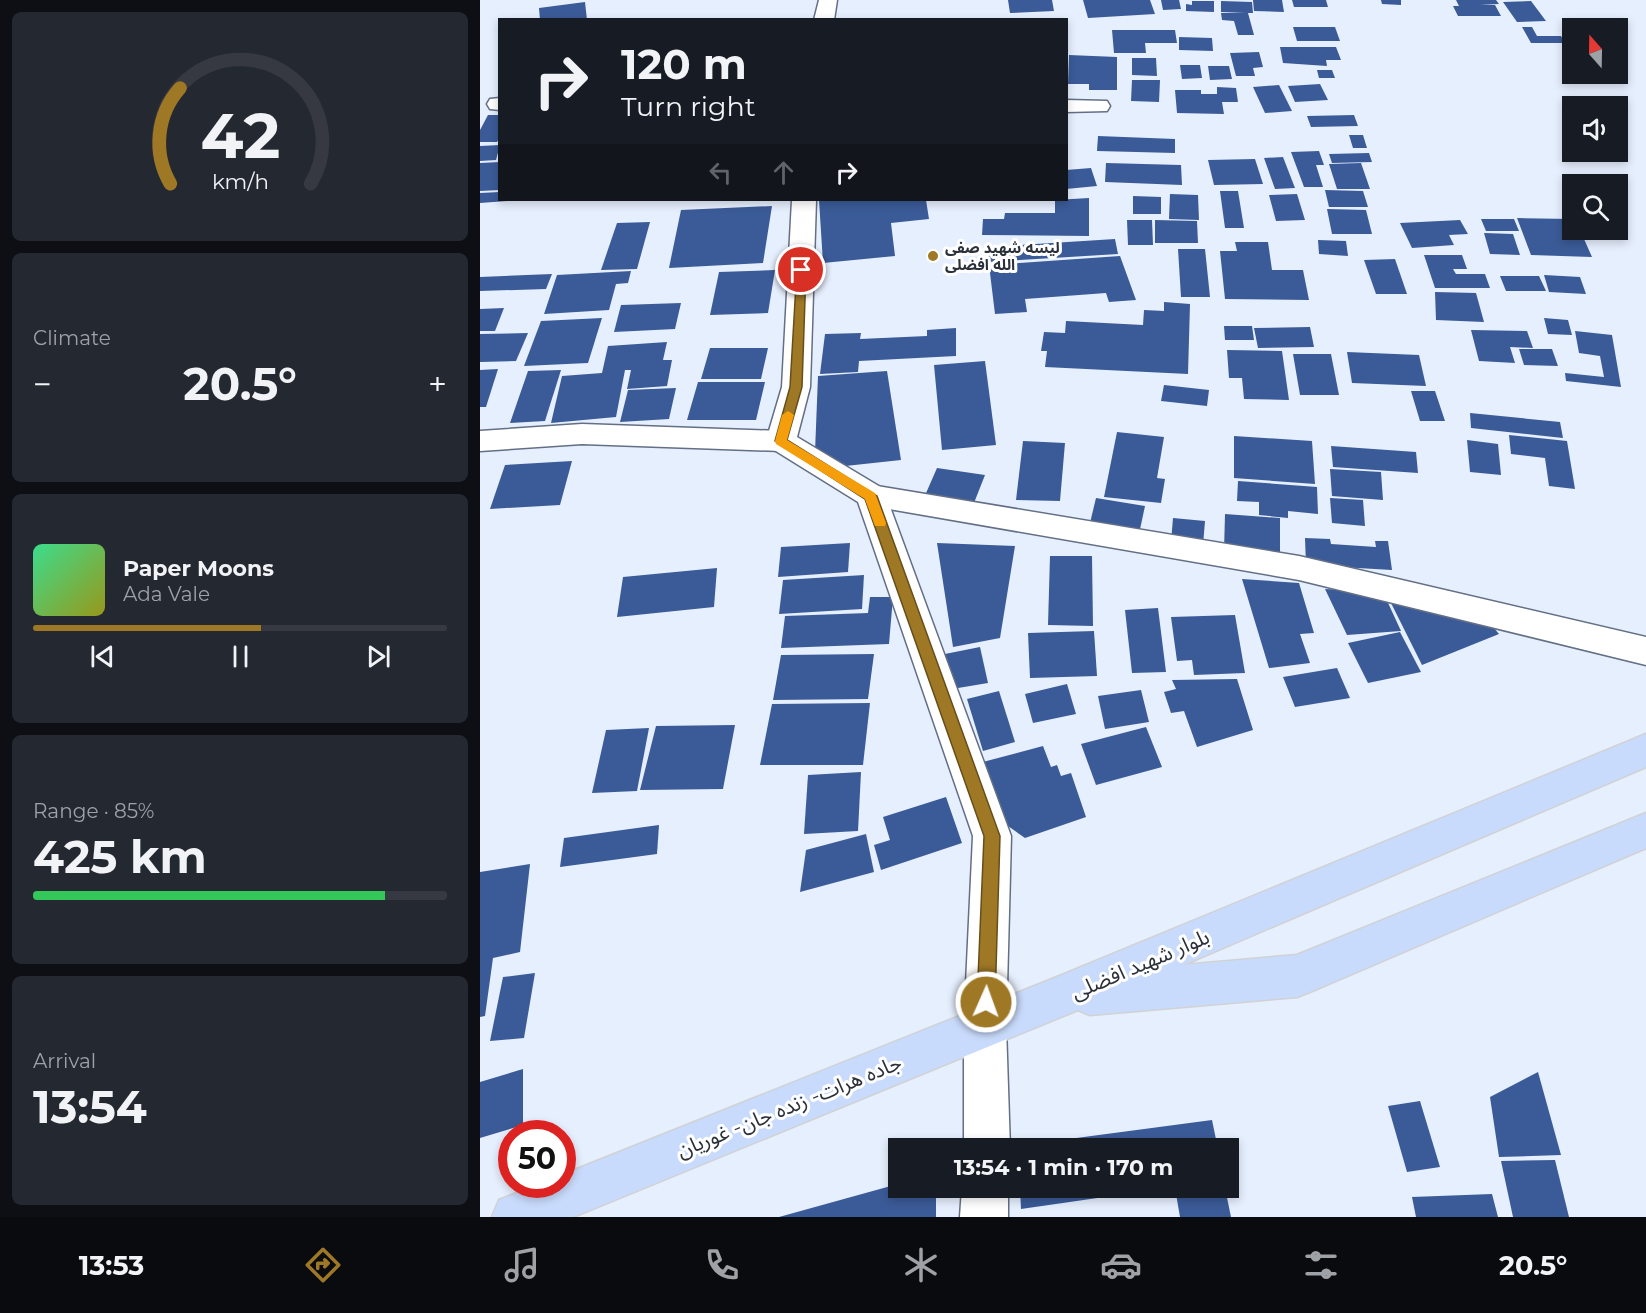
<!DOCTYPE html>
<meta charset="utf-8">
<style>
body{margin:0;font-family:Montserrat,"Noto Sans Arabic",sans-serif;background:#242831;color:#f1f3f6;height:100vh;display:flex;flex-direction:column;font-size:22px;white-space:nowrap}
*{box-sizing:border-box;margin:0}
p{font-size:20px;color:#9ea1a6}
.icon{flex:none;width:33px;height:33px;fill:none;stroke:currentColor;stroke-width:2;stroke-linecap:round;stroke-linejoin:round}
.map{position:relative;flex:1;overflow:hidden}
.side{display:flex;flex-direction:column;gap:12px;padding:12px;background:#0d0f14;width:480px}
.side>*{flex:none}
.top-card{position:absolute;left:18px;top:18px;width:570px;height:183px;border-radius:0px;box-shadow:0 3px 9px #0003;background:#171b24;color:#f1f3f6;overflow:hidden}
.needle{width:39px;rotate:340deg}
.controls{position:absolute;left:1082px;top:18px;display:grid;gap:12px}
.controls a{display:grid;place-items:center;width:66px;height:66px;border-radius:0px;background:#171b24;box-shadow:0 3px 9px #0003;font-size:30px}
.speed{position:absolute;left:18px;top:1120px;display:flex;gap:12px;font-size:30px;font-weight:700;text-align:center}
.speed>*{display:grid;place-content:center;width:78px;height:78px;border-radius:50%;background:#171b24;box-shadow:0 3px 9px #0003;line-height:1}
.speed .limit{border:9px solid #d22;background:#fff;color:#111}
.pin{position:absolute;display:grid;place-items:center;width:51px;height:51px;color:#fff;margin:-26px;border:3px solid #fff;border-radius:50%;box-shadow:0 2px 6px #0007}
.me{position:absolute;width:66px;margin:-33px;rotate:2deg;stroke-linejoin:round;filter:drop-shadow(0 0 4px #0008)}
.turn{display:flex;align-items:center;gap:21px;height:126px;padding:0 24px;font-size:27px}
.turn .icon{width:78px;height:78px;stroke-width:2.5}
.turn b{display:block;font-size:42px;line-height:51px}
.lanes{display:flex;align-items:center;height:57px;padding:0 24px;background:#0003;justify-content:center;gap:30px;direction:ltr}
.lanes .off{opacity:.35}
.big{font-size:45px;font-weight:700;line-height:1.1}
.side .tile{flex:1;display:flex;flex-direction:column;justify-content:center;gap:9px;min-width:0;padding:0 21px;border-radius:9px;background:#242831}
.side .dial{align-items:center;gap:0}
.dial svg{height:156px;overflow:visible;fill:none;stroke:#363941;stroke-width:7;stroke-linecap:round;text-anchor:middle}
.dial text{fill:#f1f3f6;stroke:none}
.song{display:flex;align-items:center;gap:18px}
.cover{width:72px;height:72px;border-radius:9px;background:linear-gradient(135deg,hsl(150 70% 55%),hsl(60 70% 35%))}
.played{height:6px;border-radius:3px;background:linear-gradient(90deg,#9f7826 55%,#363941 55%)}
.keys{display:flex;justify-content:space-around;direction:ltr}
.heat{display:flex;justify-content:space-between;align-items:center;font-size:33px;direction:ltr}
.charge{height:9px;border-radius:4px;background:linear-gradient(90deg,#34c759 85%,#363941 0)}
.trip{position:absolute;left:408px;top:1138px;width:351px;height:60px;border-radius:0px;background:#171b24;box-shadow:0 3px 9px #0003;font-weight:700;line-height:60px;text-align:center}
.menu{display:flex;height:96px;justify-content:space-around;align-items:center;background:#090b0e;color:#9ea1a6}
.menu .icon{width:42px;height:42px}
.menu .selected{color:#9f7826}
.menu b{font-size:27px;color:#f1f3f6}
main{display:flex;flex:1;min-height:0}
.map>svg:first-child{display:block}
.building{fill:#3b5b98}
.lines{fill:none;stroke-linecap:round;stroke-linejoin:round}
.minor-casing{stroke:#636f85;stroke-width:3}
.tertiary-casing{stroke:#636f85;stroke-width:3}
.secondary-casing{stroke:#636f85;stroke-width:3}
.primary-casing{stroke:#d0d2d4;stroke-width:3}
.minor{fill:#fff;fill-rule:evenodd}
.tertiary{fill:#fff;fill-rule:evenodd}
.secondary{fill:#fff;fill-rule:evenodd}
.primary{fill:#c9dbfc;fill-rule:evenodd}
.route{fill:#9f7826;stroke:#674e19;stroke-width:1.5}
.slow{fill:#f59e0b}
.poi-dot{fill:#9f7826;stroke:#fff;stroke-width:2}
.labels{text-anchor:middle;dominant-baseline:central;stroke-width:6;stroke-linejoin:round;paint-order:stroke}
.far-poi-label{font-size:15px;font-weight:bold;fill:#2b313a;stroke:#fff;text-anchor:start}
.near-street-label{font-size:21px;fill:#2b313a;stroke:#fff}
</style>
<main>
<section class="side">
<div class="tile dial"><svg viewBox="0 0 100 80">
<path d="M14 69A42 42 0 1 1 86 69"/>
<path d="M14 69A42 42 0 0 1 19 20" stroke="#9f7826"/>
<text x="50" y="56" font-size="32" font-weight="700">42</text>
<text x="50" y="72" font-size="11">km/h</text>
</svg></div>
<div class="tile"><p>Climate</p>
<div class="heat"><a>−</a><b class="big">20.5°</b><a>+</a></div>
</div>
<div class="tile">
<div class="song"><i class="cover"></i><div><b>Paper Moons</b><p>Ada Vale</p></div></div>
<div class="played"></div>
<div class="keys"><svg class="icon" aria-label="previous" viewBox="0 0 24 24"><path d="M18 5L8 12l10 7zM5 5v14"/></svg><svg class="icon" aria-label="pause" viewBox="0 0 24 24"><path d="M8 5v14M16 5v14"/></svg><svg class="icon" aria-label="next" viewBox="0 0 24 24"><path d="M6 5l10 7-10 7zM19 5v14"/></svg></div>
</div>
<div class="tile"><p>Range · 85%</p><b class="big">425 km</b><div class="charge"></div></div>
<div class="tile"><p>Arrival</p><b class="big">13:54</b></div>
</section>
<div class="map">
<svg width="1166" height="1217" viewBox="0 0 1166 1217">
<rect width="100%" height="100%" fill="#e6effe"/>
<g class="building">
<polygon points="528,0 572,0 574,11 530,13"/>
<polygon points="603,0 670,0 675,14 608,18"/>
<polygon points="681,0 699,0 701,9 683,10"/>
<polygon points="773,0 802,0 804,12 774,11"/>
<polygon points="812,0 846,0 848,7 814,7"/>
<polygon points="901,0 921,0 921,5 902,4"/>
<polygon points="976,0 1016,0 1019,4 1000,5 1015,5 1021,16 978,16 973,6 979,6"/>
<polygon points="712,1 734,1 734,12 706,11 706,4 712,5"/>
<polygon points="741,1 772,2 773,13 768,13 774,35 758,35 754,21 742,20 741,13 765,13 741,12"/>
<polygon points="1051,1 1066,21 1037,22 1023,2"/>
<polygon points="105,2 107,20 60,20 59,8"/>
<polygon points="813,27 855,27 860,41 817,41"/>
<polygon points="1042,27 1052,27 1057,36 1081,36 1085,43 1051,43"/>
<polygon points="632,30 695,30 697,43 665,43 666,53 634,53"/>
<polygon points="699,37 732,38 733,51 699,50"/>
<polygon points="800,47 856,47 861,60 846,60 847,66 803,63"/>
<polygon points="779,52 783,67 773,68 775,76 756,76 750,53"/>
<polygon points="589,55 637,57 637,90 609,90 609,84 588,84"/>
<polygon points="652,58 676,58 677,76 652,75"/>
<polygon points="700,65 720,65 722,78 702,79"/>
<polygon points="728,66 749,66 752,79 730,80"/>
<polygon points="837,70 852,70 855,78 839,78"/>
<polygon points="652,80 680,80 679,102 651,101"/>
<polygon points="840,84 848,100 815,102 808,86"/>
<polygon points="799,85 812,111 785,113 773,87"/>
<polygon points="737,87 756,88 758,102 742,102 744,114 697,113 695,90 721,90 721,94 737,94"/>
<polygon points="8,115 20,115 20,137 17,142 0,142 0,130"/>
<polygon points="874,115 878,126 831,127 827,116"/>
<polygon points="869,135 883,135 887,148 873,148"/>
<polygon points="618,136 695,139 695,153 617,151"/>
<polygon points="20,145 16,160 0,161 0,146"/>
<polygon points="839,151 844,165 836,165 843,187 824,187 811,152"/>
<polygon points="889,153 892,162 852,163 849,154"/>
<polygon points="803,157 815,188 795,189 784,158"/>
<polygon points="775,159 783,184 734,185 728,160"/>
<polygon points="20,162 20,190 0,191 0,163"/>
<polygon points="626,163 701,165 702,185 625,182"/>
<polygon points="881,163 890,189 857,189 849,164"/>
<polygon points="611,168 617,186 586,189 586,170"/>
<polygon points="845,190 883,191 888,207 849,207"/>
<polygon points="740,191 758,191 764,228 745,228"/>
<polygon points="20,192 20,200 27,201 0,203 0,193"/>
<polygon points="690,194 718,195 719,220 689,219"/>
<polygon points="817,194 825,220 796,221 789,195"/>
<polygon points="653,196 681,197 681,214 653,214"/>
<polygon points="609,198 609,236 502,235 503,219 524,219 525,213 575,213 575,200"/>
<polygon points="339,200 446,200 449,219 411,223 415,256 343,263"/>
<polygon points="292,206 283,263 189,268 201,210"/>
<polygon points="847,209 886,210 892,234 852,234"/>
<polygon points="1037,218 1092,219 1092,230 1100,230 1112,257 1051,255"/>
<polygon points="1001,219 1034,219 1039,231 1006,231"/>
<polygon points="647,220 672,220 673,245 648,245"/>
<polygon points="675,220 717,221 718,243 675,243"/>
<polygon points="980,220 988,234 969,235 974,245 932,248 920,223"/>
<polygon points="170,222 157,269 121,270 137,223"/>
<polygon points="1004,233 1033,234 1040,255 1010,254"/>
<polygon points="635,239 638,254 508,262 506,247"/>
<polygon points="838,240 866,241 868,256 839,254"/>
<polygon points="755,242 788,242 792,270 823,270 829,300 745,299 740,251 757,251"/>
<polygon points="698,249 725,249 730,297 701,297"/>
<polygon points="944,255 982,255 987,269 973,269 976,274 1005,274 1010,288 955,288"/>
<polygon points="640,256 656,300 629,302 626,293 545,299 547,312 515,314 509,265"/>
<polygon points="915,259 927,294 896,294 884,260"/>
<polygon points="295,270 288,313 230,315 239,272"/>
<polygon points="151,271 148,283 136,284 129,310 64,314 77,275"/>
<polygon points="72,274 66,289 0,291 0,277"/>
<polygon points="1064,275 1100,277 1106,294 1069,292"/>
<polygon points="1020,276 1059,276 1066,291 1026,291"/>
<polygon points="955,292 996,293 1004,322 956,320"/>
<polygon points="684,302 710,304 708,374 565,367 567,351 561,351 564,332 585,333 586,321 663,325 664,310 684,311"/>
<polygon points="201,303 195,329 134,332 141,305"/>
<polygon points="24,308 15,331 0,331 0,309"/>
<polygon points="122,318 108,363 44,366 61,321"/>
<polygon points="1064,318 1088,320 1092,335 1068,334"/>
<polygon points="744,326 772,326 774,340 745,340"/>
<polygon points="830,327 834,347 778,348 774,328"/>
<polygon points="476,328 476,356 379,361 378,372 340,374 345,334 381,333 380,339 447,336 447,330"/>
<polygon points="991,330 1047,331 1053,348 1030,347 1035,363 999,361"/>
<polygon points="1095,331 1132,335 1141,387 1086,381 1085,373 1124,377 1120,356 1099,353"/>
<polygon points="48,333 36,361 0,362 0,334"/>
<polygon points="187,342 183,360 192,360 187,386 147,389 151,370 145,370 136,417 71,423 82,376 122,373 128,346"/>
<polygon points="230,348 288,348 281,379 221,379"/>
<polygon points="1039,349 1072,349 1078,366 1044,365"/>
<polygon points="747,350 802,351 809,400 764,399 762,378 749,378"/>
<polygon points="867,352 939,355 946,386 872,383"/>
<polygon points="813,354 851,354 859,395 820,395"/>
<polygon points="505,361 516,445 462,450 454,365"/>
<polygon points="18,369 6,407 0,407 0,370"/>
<polygon points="81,370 65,421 30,423 48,371"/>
<polygon points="407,371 421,460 356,467 335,452 338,376"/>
<polygon points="218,382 285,382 276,420 207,420"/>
<polygon points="684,385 729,390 727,406 681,401"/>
<polygon points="196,388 189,419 140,422 148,390"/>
<polygon points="931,391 955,391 965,421 940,421"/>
<polygon points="990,413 1080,422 1083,438 991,428"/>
<polygon points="637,432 684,437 677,478 685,479 681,503 624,497"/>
<polygon points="1029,435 1087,441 1095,489 1069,486 1065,458 1031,454"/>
<polygon points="754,436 832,441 835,484 754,478"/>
<polygon points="987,440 1018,444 1021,475 990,472"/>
<polygon points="543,441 585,443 580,501 536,500"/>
<polygon points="851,446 936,452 938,473 853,467"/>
<polygon points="92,461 80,505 10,509 25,465"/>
<polygon points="457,468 505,475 492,508 443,500"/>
<polygon points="850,469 901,472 903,500 852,496"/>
<polygon points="758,481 837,487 838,514 808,511 808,518 779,515 779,502 757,501"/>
<polygon points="616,498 665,506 659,534 609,527"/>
<polygon points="850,498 883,500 885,526 852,523"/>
<polygon points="745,514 800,518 800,556 744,551"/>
<polygon points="693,518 725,521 723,545 691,542"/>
<polygon points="825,538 850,539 851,544 896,547 895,541 908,541 912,570 826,565"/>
<polygon points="370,543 368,572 298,577 301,547"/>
<polygon points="457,543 535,546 520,638 473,647"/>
<polygon points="570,556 612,556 613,626 568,625"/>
<polygon points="237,568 234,607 137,617 143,577"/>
<polygon points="384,575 382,609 299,614 303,580"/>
<polygon points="762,579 819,583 834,633 820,634 830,663 789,668"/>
<polygon points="845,589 903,592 921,631 867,635"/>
<polygon points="390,597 413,597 409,644 301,648 305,616 388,613"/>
<polygon points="908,597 1003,615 1019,634 942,665"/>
<polygon points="678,608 686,672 652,673 645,610"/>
<polygon points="755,615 765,673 714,675 712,660 697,661 691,617"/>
<polygon points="614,631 617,676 550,678 548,633"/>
<polygon points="920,632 941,672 888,683 868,643"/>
<polygon points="500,647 508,683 472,689 465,654"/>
<polygon points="394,654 388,699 293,700 301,655"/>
<polygon points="857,668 870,698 815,707 803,677"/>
<polygon points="757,679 773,730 717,747 704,711 691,713 684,692 696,689 692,680"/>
<polygon points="587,684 596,714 553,723 545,694"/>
<polygon points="661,690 669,722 625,729 618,696"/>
<polygon points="519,691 535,742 503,751 487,699"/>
<polygon points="390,703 383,765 280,765 292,704"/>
<polygon points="255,725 243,789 160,790 176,726"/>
<polygon points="666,727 682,767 616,785 601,744"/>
<polygon points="169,728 157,791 112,793 126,730"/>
<polygon points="563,746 571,767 577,765 581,776 591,773 606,817 545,838 515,817 499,763"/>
<polygon points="381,772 378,831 324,834 328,775"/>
<polygon points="466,797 482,843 401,870 394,845 410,840 403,817"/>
<polygon points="179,825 177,854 80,867 84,838"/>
<polygon points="386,834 394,872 320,892 326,850"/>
<polygon points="50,864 40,952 13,958 5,1016 0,1017 0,872"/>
<polygon points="55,973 44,1038 10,1041 23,977"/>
<polygon points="43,1069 43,1125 0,1138 0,1082"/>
<polygon points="1058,1072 1081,1155 1019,1157 1010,1097"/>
<polygon points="940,1101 960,1167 927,1172 908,1106"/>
<polygon points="732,1120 738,1149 536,1149 536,1146"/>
<polygon points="1075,1160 1089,1217 1033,1217 1021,1161"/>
<polygon points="418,1184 418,1188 456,1188 456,1217 299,1217"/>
<polygon points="540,1188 680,1188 680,1189 541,1209"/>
<polygon points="695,1188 745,1188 751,1217 700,1217"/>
<polygon points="1012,1194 1018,1217 936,1217 932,1197"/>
</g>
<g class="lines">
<defs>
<g id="minor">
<polygon points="20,98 20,110 10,109 7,104 10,99"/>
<polygon points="586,100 627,101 630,106 627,111 586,112"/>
<polygon points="505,1005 520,1011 526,1026 530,1149 484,1149 484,1026 490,1011"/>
<polygon points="482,1188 528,1188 528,1217 480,1217"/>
</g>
<g id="tertiary">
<polygon points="102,424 301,431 311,434 316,441 311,448 301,451 102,444 0,451 0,431"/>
<polygon points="391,485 819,556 1166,637 1166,665 819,580 380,504 376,496 380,488"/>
</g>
<g id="secondary">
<polygon points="339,0 357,0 354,20 334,20"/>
<polygon points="312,200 336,200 330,387 317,437 402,488 406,496 531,836 526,1026 520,1041 505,1047 490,1041 484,1026 493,836 378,502 291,448 286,441 302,387"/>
</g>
<polygon id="primary" points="1166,734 1166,767 703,965 817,955 1166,813 1166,848 832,991 817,997 610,1015 598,1010 93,1217 12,1217 19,1200 57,1185 82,1185 82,1175 582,975"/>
</defs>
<use href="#minor" class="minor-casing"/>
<use href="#tertiary" class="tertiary-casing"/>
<use href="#secondary" class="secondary-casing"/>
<use href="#primary" class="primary-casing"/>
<use href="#minor" class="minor"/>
<use href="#tertiary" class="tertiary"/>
<use href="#secondary" class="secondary"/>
<use href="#primary" class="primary"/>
</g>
<polygon class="route" points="317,267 326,270 322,387 307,440 397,496 520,836 515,1002 512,1009 506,1011 500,1009 497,1002 504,836 385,499 295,441 310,387"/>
<polygon class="slow" points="308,411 314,415 307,440 395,493 406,523 405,526 395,526 385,499 296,444 295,441 302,415"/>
<circle class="poi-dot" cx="453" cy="256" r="6"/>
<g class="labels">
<g class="far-poi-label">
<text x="465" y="247">لیسه شهید صفی<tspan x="465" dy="17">الله افضلی</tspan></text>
</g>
<g class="near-street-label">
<text transform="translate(660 964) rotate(-23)">بلوار شهید افضلی</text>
<text transform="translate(309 1106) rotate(-22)">جاده هرات- زنده جان- غوریان</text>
</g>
</g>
</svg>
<div class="controls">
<a><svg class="needle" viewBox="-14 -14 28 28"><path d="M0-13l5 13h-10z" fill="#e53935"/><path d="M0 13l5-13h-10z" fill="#9ea1a6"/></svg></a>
<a><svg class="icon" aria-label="sound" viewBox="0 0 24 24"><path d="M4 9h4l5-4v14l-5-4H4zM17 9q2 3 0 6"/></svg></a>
<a><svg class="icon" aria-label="search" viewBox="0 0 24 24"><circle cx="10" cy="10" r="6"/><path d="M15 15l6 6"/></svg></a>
</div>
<div class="speed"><div class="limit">50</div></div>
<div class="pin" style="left:321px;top:270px;background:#d93025"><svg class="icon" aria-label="arrive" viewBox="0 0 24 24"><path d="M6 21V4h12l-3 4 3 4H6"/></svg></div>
<svg class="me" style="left:506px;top:1002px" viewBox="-20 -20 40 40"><circle r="17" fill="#9f7826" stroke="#fff" stroke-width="3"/><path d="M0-11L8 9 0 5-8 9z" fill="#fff"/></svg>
<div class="trip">13:54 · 1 min · 170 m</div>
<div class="top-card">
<div class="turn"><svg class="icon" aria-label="right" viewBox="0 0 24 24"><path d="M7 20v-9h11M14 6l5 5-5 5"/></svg><div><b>120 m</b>Turn right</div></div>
<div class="lanes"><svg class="icon off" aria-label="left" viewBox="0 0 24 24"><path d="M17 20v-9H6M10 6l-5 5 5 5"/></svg><svg class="icon off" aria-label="ahead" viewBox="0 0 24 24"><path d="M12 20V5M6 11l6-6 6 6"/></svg><svg class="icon" aria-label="right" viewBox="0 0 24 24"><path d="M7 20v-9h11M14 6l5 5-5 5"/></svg></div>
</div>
</div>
</main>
<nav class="menu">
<b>13:53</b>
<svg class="icon selected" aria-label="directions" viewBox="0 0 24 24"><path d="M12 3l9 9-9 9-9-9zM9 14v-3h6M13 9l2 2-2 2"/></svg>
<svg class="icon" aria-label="music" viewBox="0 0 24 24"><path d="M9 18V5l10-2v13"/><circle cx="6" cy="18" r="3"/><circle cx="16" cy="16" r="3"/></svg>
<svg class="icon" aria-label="phone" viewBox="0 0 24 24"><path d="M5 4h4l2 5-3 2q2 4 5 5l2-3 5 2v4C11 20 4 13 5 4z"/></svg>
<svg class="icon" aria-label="climate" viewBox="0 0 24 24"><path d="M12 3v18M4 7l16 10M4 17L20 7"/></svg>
<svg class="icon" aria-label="car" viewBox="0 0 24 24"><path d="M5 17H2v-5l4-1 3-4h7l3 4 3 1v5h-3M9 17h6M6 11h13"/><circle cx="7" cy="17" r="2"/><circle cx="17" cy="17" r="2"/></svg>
<svg class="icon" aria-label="filters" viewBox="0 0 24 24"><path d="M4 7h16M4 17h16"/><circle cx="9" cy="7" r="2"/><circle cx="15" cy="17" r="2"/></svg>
<b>20.5°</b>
</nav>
